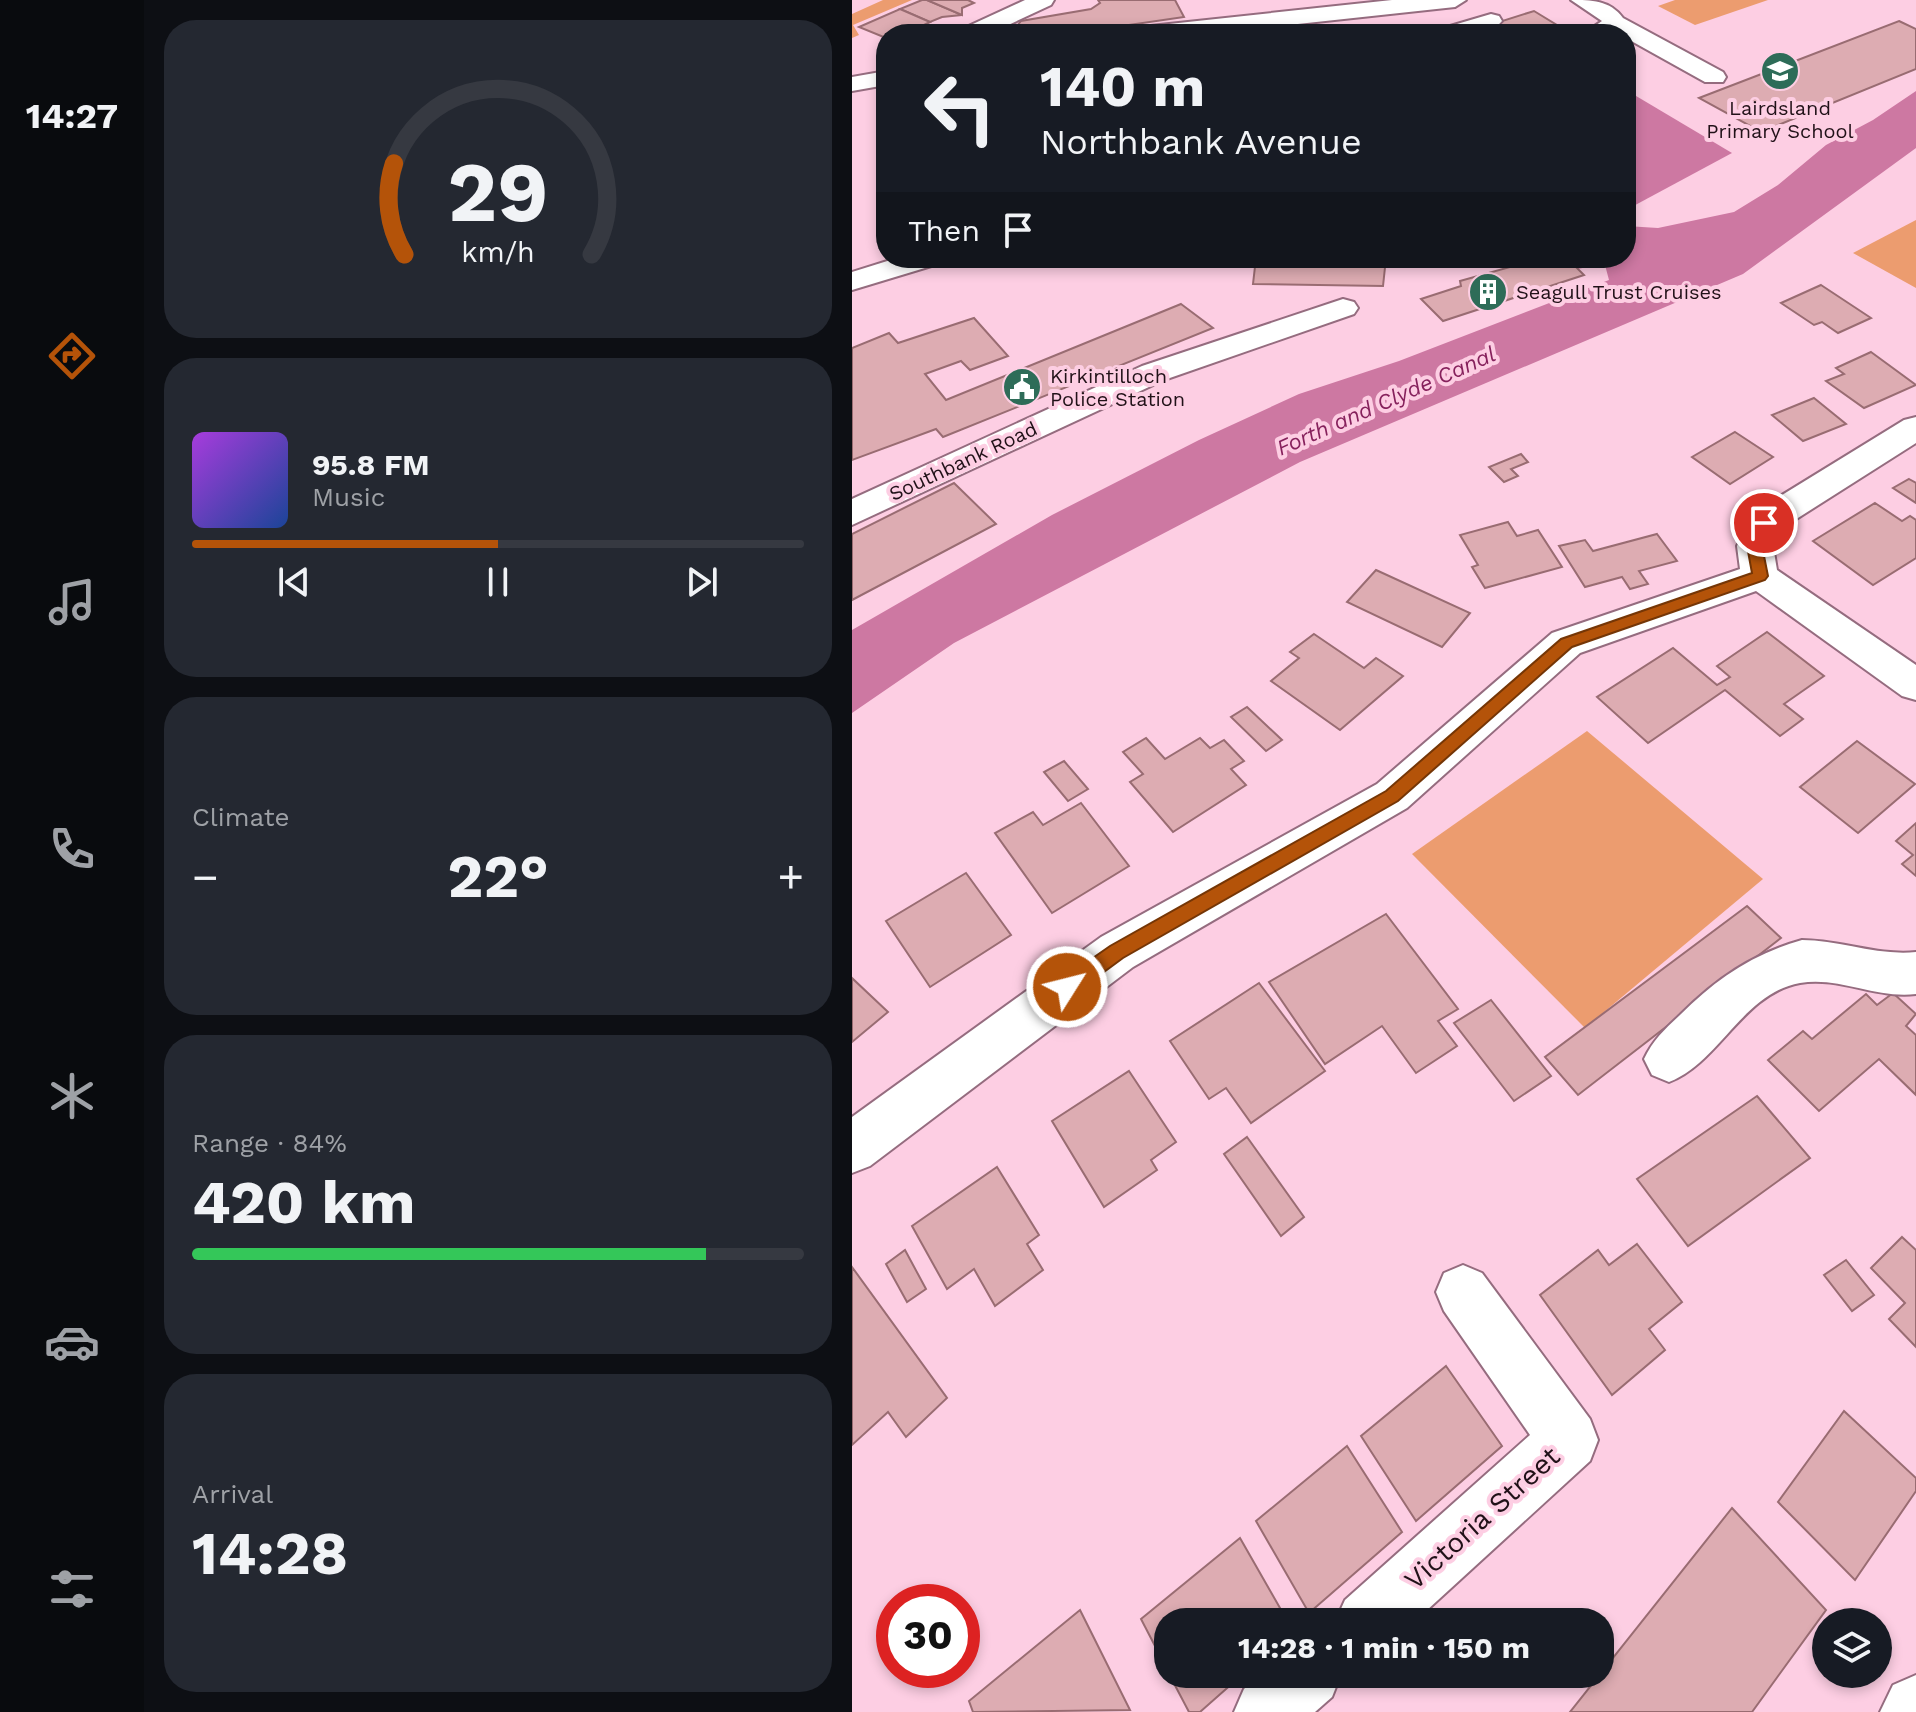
<!DOCTYPE html>
<meta charset="utf-8">
<style>
body{margin:0;font-family:"Work Sans",sans-serif;background:#242831;color:#f1f3f6;height:100vh;display:flex;flex-direction:column;font-size:30px;white-space:nowrap}
*{box-sizing:border-box;margin:0}
p{font-size:26px;color:#9ea1a6}
.icon{flex:none;width:44px;height:44px;fill:none;stroke:currentColor;stroke-width:2;stroke-linecap:round;stroke-linejoin:round}
.map{position:relative;flex:1;overflow:hidden}
.details{display:flex;flex-direction:column;gap:20px;padding:20px;background:#0d0f14;width:708px}
.details>*{flex:none}
.banner{position:absolute;left:24px;top:24px;width:760px;height:244px;border-radius:32px;box-shadow:0 4px 12px #0003;background:#171b24;color:#f1f3f6;overflow:hidden}
.tools{position:absolute;left:960px;top:1608px;display:grid;gap:16px}
.tools a{display:grid;place-items:center;width:80px;height:80px;border-radius:50%;background:#171b24;box-shadow:0 4px 12px #0003;font-size:40px}
.speed{position:absolute;left:24px;top:1584px;display:flex;gap:16px;font-size:40px;font-weight:700;text-align:center}
.speed>*{display:grid;place-content:center;width:104px;height:104px;border-radius:50%;background:#171b24;box-shadow:0 4px 12px #0003;line-height:1}
.speed .limit{border:12px solid #d22;background:#fff;color:#111}
.pin{position:absolute;display:grid;place-items:center;width:68px;height:68px;color:#fff;margin:-34px;border:4px solid #fff;border-radius:50%;box-shadow:0 2px 8px #0007}
.me{position:absolute;width:88px;margin:-44px;rotate:54deg;stroke-linejoin:round;filter:drop-shadow(0 0 6px #0008)}
.turn{display:flex;align-items:center;gap:28px;height:168px;padding:0 32px;font-size:36px}
.turn .icon{width:104px;height:104px;stroke-width:2.5}
.turn b{display:block;font-size:56px;line-height:68px}
.then{display:flex;align-items:center;height:76px;padding:0 32px;background:#0003;gap:16px;font-size:30px}
.big{font-size:60px;font-weight:700;line-height:1.1}
.details .tile{flex:1;display:flex;flex-direction:column;justify-content:center;gap:12px;min-width:0;padding:0 28px;border-radius:32px;background:#242831}
.details .dial{align-items:center;gap:0}
.dial svg{height:208px;overflow:visible;fill:none;stroke:#363941;stroke-width:7;stroke-linecap:round;text-anchor:middle}
.dial text{fill:#f1f3f6;stroke:none}
.song{display:flex;align-items:center;gap:24px}
.cover{width:96px;height:96px;border-radius:12px;background:linear-gradient(135deg,hsl(280 70% 55%),hsl(220 70% 35%))}
.played{height:8px;border-radius:4px;background:linear-gradient(90deg,#b45309 50%,#363941 50%)}
.keys{display:flex;justify-content:space-around;direction:ltr}
.heat{display:flex;justify-content:space-between;align-items:center;font-size:44px;direction:ltr}
.charge{height:12px;border-radius:6px;background:linear-gradient(90deg,#34c759 84%,#363941 0)}
.trip{position:absolute;left:302px;top:1608px;width:460px;height:80px;border-radius:32px;background:#171b24;box-shadow:0 4px 12px #0003;font-weight:700;line-height:80px;text-align:center}
main{display:flex;flex:1;min-height:0}
.tabs{display:flex;flex-direction:column;width:144px;justify-content:space-around;align-items:center;background:#090b0e;color:#9ea1a6}
.tabs .icon{width:56px;height:56px}
.tabs .selected{color:#b45309}
.tabs b{font-size:36px;color:#f1f3f6}
.map>svg:first-child{display:block}
.green{fill:#ec9c6f}
.water{fill:#cd78a2}
.building{fill:#ddacb2;stroke:#996c72;stroke-width:2}
.lines{fill:none;stroke-linecap:round;stroke-linejoin:round}
.minor-casing{stroke:#956c7f;stroke-width:4}
.minor{fill:#fff;fill-rule:evenodd}
.route{fill:#b45309;stroke:#753606;stroke-width:2}
.labels{text-anchor:middle;dominant-baseline:central;stroke-width:8;stroke-linejoin:round;paint-order:stroke}
.far-poi-label{font-size:20px;fill:#211118;stroke:#fdcee3;text-anchor:start}
.far-street-label{font-size:20px;fill:#211118;stroke:#fdcee3}
.far-water-label{font-size:22px;font-style:italic;fill:#86215c;stroke:#fdcee3}
.near-street-label{font-size:28px;fill:#211118;stroke:#fdcee3}
</style>
<main>
<nav class="tabs">
<b>14:27</b>
<svg class="icon selected" aria-label="directions" viewBox="0 0 24 24"><path d="M12 3l9 9-9 9-9-9zM9 14v-3h6M13 9l2 2-2 2"/></svg>
<svg class="icon" aria-label="music" viewBox="0 0 24 24"><path d="M9 18V5l10-2v13"/><circle cx="6" cy="18" r="3"/><circle cx="16" cy="16" r="3"/></svg>
<svg class="icon" aria-label="phone" viewBox="0 0 24 24"><path d="M5 4h4l2 5-3 2q2 4 5 5l2-3 5 2v4C11 20 4 13 5 4z"/></svg>
<svg class="icon" aria-label="climate" viewBox="0 0 24 24"><path d="M12 3v18M4 7l16 10M4 17L20 7"/></svg>
<svg class="icon" aria-label="car" viewBox="0 0 24 24"><path d="M5 17H2v-5l4-1 3-4h7l3 4 3 1v5h-3M9 17h6M6 11h13"/><circle cx="7" cy="17" r="2"/><circle cx="17" cy="17" r="2"/></svg>
<svg class="icon" aria-label="filters" viewBox="0 0 24 24"><path d="M4 7h16M4 17h16"/><circle cx="9" cy="7" r="2"/><circle cx="15" cy="17" r="2"/></svg>
</nav>
<section class="details">
<div class="tile dial"><svg viewBox="0 0 100 80">
<path d="M14 69A42 42 0 1 1 86 69"/>
<path d="M14 69A42 42 0 0 1 10 34" stroke="#b45309"/>
<text x="50" y="56" font-size="32" font-weight="700">29</text>
<text x="50" y="72" font-size="11">km/h</text>
</svg></div>
<div class="tile">
<div class="song"><i class="cover"></i><div><b>95.8 FM</b><p>Music</p></div></div>
<div class="played"></div>
<div class="keys"><svg class="icon" aria-label="previous" viewBox="0 0 24 24"><path d="M18 5L8 12l10 7zM5 5v14"/></svg><svg class="icon" aria-label="pause" viewBox="0 0 24 24"><path d="M8 5v14M16 5v14"/></svg><svg class="icon" aria-label="next" viewBox="0 0 24 24"><path d="M6 5l10 7-10 7zM19 5v14"/></svg></div>
</div>
<div class="tile"><p>Climate</p>
<div class="heat"><a>−</a><b class="big">22°</b><a>+</a></div>
</div>
<div class="tile"><p>Range · 84%</p><b class="big">420 km</b><div class="charge"></div></div>
<div class="tile"><p>Arrival</p><b class="big">14:28</b></div>
</section>
<div class="map">
<svg width="1064" height="1712" viewBox="0 0 1064 1712">
<rect width="100%" height="100%" fill="#fdcee3"/>
<g class="green">
<polygon points="31,0 60,0 1,25 7,35 0,38 0,14"/>
<polygon points="823,0 916,0 843,25 806,6"/>
<polygon points="1064,220 1064,288 1001,253"/>
<polygon points="735,731 911,879 733,1028 560,854"/>
</g>
<g class="water">
<polygon points="774,90 880,153 774,210"/>
<polygon points="1064,91 1064,148 891,274 448,462 102,643 0,713 0,630 200,515 347,440 447,394 547,361 757,280 753,265 748,264 726,269 715,259 774,258 774,226 806,228 882,212 926,185 974,145 1021,120"/>
</g>
<g class="building">
<polygon points="70,0 75,0 110,15 90,17 78,22 48,9"/>
<polygon points="75,0 116,0 122,3 110,8 110,15"/>
<polygon points="246,0 323,0 332,17 215,34 164,34 161,31 169,21 239,9 248,3"/>
<polygon points="48,9 78,22 66,28 65,34 34,34 34,38 7,27"/>
<polygon points="682,11 713,30 699,34 632,34 625,29"/>
<polygon points="1047,21 1064,29 1064,69 909,132 847,98"/>
<polygon points="404,258 534,258 531,286 401,284"/>
<polygon points="690,258 715,258 732,275 591,321 569,299 609,286 608,281"/>
<polygon points="969,285 1019,318 986,333 970,322 962,325 929,303"/>
<polygon points="329,304 361,328 91,437 84,429 0,460 0,348 37,333 46,343 122,318 156,356 118,370 109,361 73,374 94,400"/>
<polygon points="1019,352 1064,385 1012,408 974,381 992,374 984,368"/>
<polygon points="962,398 994,424 951,441 920,415"/>
<polygon points="883,432 921,457 878,484 840,457"/>
<polygon points="669,454 676,462 659,469 666,476 652,482 637,467"/>
<polygon points="1057,479 1064,483 1064,503 1041,488"/>
<polygon points="102,483 144,524 0,600 0,534"/>
<polygon points="1023,503 1050,521 1058,516 1064,520 1064,558 1021,585 961,541"/>
<polygon points="656,522 665,536 686,530 710,567 633,588 620,567 626,565 608,535"/>
<polygon points="805,534 825,561 787,571 796,584 778,589 770,577 733,587 707,546 733,540 741,551"/>
<polygon points="524,570 618,613 590,647 495,602"/>
<polygon points="915,632 972,676 932,704 951,719 928,736 873,690 796,743 745,697 821,648 865,685 878,677 865,666"/>
<polygon points="462,634 512,668 524,658 551,676 488,730 419,681 447,658 438,652"/>
<polygon points="395,707 430,740 414,751 379,717"/>
<polygon points="294,738 313,759 348,738 358,748 372,740 392,761 379,769 394,785 321,832 278,782 291,774 271,752"/>
<polygon points="1005,741 1063,784 1006,833 948,787"/>
<polygon points="212,761 236,789 216,801 192,772"/>
<polygon points="229,803 277,866 200,913 143,833 181,812 191,825"/>
<polygon points="1064,823 1064,876 1050,864 1061,855 1044,841"/>
<polygon points="114,873 159,935 78,987 34,921"/>
<polygon points="895,906 929,938 726,1095 693,1057"/>
<polygon points="534,914 606,1009 586,1021 605,1046 564,1073 530,1026 473,1064 417,982"/>
<polygon points="0,978 36,1012 0,1042"/>
<polygon points="407,983 473,1071 399,1123 374,1088 357,1099 318,1041"/>
<polygon points="1041,993 1064,1014 1054,1026 1064,1035 1064,1095 1027,1059 967,1111 916,1060 951,1031 960,1039 1014,994 1025,1005"/>
<polygon points="639,1000 699,1076 662,1101 602,1023"/>
<polygon points="277,1071 324,1142 299,1160 305,1170 252,1207 200,1121"/>
<polygon points="905,1096 958,1158 836,1246 785,1179"/>
<polygon points="395,1137 452,1217 429,1236 372,1154"/>
<polygon points="145,1167 187,1235 175,1244 191,1270 143,1306 122,1269 95,1289 60,1226"/>
<polygon points="1050,1237 1064,1250 1064,1347 1037,1319 1053,1303 1019,1268"/>
<polygon points="785,1244 830,1302 797,1329 813,1350 760,1395 688,1295 746,1250 757,1265"/>
<polygon points="53,1250 74,1289 55,1302 34,1264"/>
<polygon points="994,1260 1022,1295 1000,1311 972,1275"/>
<polygon points="0,1267 95,1398 54,1437 36,1412 0,1445"/>
<polygon points="594,1366 650,1446 564,1521 509,1436"/>
<polygon points="992,1411 1064,1478 1064,1491 1003,1580 926,1502"/>
<polygon points="495,1446 550,1532 457,1613 404,1521"/>
<polygon points="880,1508 974,1610 900,1712 718,1712"/>
<polygon points="388,1538 436,1622 316,1622 316,1671 289,1619"/>
<polygon points="228,1610 278,1710 121,1712 117,1701"/>
<polygon points="317,1674 391,1674 348,1712 337,1712"/>
</g>
<g class="lines">
<defs>
<g id="minor">
<polygon points="173,0 202,0 199,5 137,34 106,34 110,29"/>
<polygon points="540,0 614,0 603,7 353,34 277,34 281,29 289,27"/>
<path d="M719 0C739 0 758 0 771 18L871 72 874 77 871 82H853L774 38V34H731L750 21Z"/>
<path d="M639 14 647 16 650 21C636 38 605 34 584 34L588 29Z"/>
<polygon points="34,71 34,85 0,91 0,77"/>
<polygon points="45,258 90,258 86,264 0,290 0,272"/>
<polygon points="491,299 502,302 506,308 502,314 312,380 0,525 0,499 290,366"/>
<polygon points="1064,417 1064,443 927,530 921,546 925,570 1064,665 1064,700 1050,696 904,591 728,653 555,808 281,967 18,1166 0,1173 0,1117 249,937 525,784 700,633 888,569 885,546 899,514 1052,420"/>
<path d="M950 940C988 940 1025 956 1064 952V994C1024 999 987 976 948 983 891 993 867 1063 817 1082L800 1075 792 1059C801 1040 813 1029 828 1015 864 979 900 954 950 940Z"/>
<polygon points="611,1265 630,1273 738,1419 746,1440 738,1461 562,1622 483,1622 493,1600 678,1435 592,1311 584,1292 592,1273"/>
<polygon points="408,1674 489,1674 480,1697 463,1712 382,1712 392,1689"/>
<polygon points="1064,1675 1064,1712 1028,1712 1041,1685"/>
</g>
</defs>
<use href="#minor" class="minor-casing"/>
<use href="#minor" class="minor"/>
</g>
<polygon class="route" points="912,518 919,523 910,546 916,576 913,580 720,647 546,801 271,958 222,994 215,996 208,994 206,987 208,981 258,946 534,791 709,639 900,573 895,546 907,520"/>
<defs>
<symbol id="school-disc" viewBox="-11 -11 22 22"><circle r="9.5" fill="#2e6c58" stroke="#fdcee3"/><path d="M0-5L7-2L0 1L-7-2ZM-4 1L0 2.5L4 1V4Q0 6-4 4Z" fill="#fff"/></symbol>
<symbol id="building-disc" viewBox="-11 -11 22 22"><circle r="9.5" fill="#2e6c58" stroke="#fdcee3"/><path d="M-4-6H4V6H1V3H-1V6H-4ZM-2.5-4.3h1.7v1.8h-1.7ZM.8-4.3h1.7v1.8H.8ZM-2.5-1h1.7V.8h-1.7ZM.8-1h1.7V.8H.8Z" fill="#fff"/></symbol>
<symbol id="civic-disc" viewBox="-11 -11 22 22"><circle r="9.5" fill="#2e6c58" stroke="#fdcee3"/><path d="M-.6-6.5H3V-4.5H.6V-3L4-1V1h2V6H-6V1h2V-1L-.6-3ZM-1.2 2.5V6h2.4V2.5Z" fill="#fff"/></symbol>
</defs>
<g fill-rule="evenodd">
<use href="#school-disc" x="906" y="49" width="44" height="44"/>
<use href="#building-disc" x="614" y="270" width="44" height="44"/>
<use href="#civic-disc" x="148" y="365" width="44" height="44"/>
</g>
<g class="labels">
<g class="far-poi-label">
<text x="928" y="108" text-anchor="middle">Lairdsland<tspan x="928" dy="23">Primary School</tspan></text>
<text x="664" y="292">Seagull Trust Cruises</text>
<text x="198" y="376">Kirkintilloch<tspan x="198" dy="23">Police Station</tspan></text>
</g>
<g class="far-street-label">
<text transform="translate(111 461) rotate(-25)">Southbank Road</text>
</g>
<g class="far-water-label">
<text transform="translate(534 401) rotate(-24)">Forth and Clyde Canal</text>
</g>
<g class="near-street-label">
<text transform="translate(630 1518) rotate(-42)">Victoria Street</text>
</g>
</g>
</svg>
<div class="tools">
<a><svg class="icon" aria-label="layers" viewBox="0 0 24 24"><path d="M12 4l9 5-9 5-9-5zM3 14l9 5 9-5"/></svg></a>
</div>
<div class="speed"><div class="limit">30</div></div>
<div class="pin" style="left:912px;top:523px;background:#d93025"><svg class="icon" aria-label="arrive" viewBox="0 0 24 24"><path d="M6 21V4h12l-3 4 3 4H6"/></svg></div>
<svg class="me" style="left:215px;top:987px" viewBox="-20 -20 40 40"><circle r="17" fill="#b45309" stroke="#fff" stroke-width="3"/><path d="M0-11L8 9 0 5-8 9z" fill="#fff"/></svg>
<div class="trip">14:28 · 1 min · 150 m</div>
<div class="banner">
<div class="turn"><svg class="icon" aria-label="left" viewBox="0 0 24 24"><path d="M17 20v-9H6M10 6l-5 5 5 5"/></svg><div><b>140 m</b>Northbank Avenue</div></div>
<div class="then">Then<svg class="icon" aria-label="arrive" viewBox="0 0 24 24"><path d="M6 21V4h12l-3 4 3 4H6"/></svg></div>
</div>
</div>
</main>
